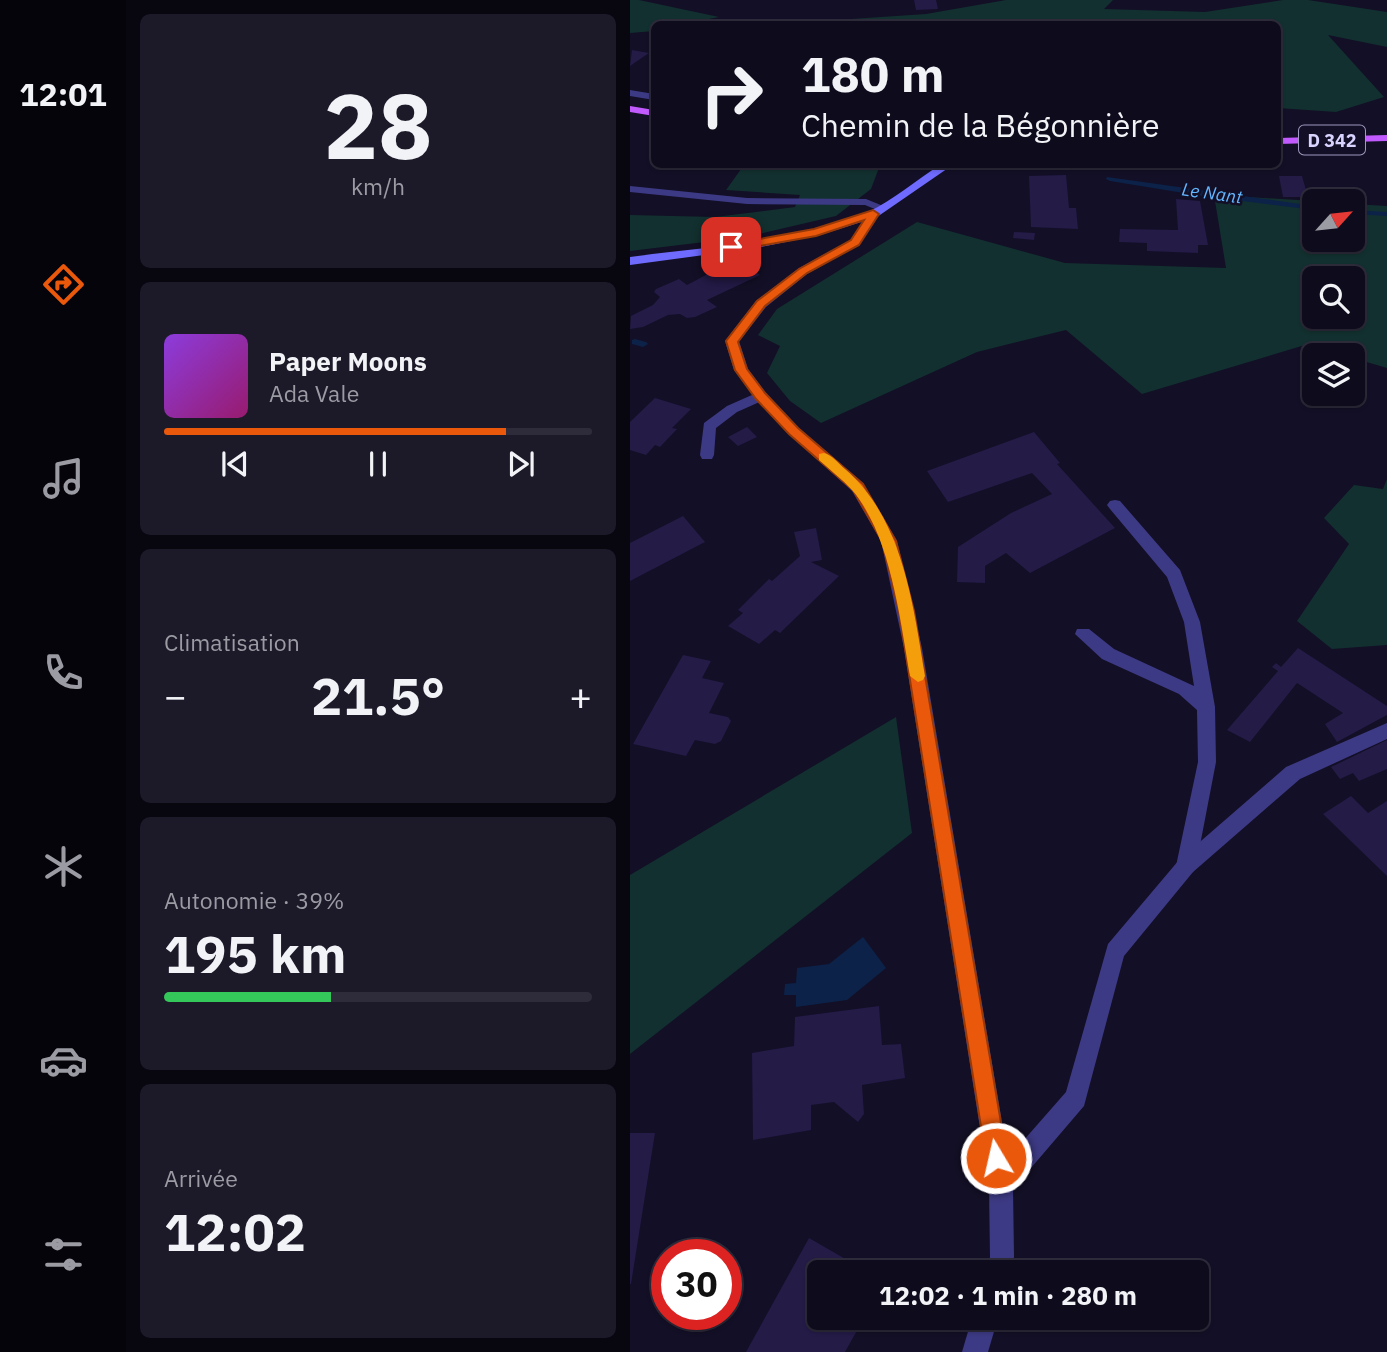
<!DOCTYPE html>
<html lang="fr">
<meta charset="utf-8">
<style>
body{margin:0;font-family:"IBM Plex Sans",sans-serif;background:#1c1929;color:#f1f3f6;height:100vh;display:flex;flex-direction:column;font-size:26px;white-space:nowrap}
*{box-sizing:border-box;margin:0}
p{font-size:23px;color:#9b9ba3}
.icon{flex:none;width:38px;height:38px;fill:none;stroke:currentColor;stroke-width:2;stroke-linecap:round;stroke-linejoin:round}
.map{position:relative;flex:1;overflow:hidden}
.sheet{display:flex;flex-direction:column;gap:14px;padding:14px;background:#08060f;width:504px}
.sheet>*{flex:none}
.banner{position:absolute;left:21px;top:21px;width:630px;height:147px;border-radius:10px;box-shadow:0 2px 5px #0004,0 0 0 2px #2e2b3b;background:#0e0b1c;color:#f1f3f6;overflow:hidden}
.needle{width:46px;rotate:63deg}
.buttons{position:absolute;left:672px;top:189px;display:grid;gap:14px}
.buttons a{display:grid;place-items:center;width:63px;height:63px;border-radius:10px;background:#0e0b1c;box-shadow:0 2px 5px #0004,0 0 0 2px #2e2b3b;font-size:35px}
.speed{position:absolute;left:21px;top:1239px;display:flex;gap:14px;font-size:35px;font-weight:700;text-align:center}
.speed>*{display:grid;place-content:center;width:91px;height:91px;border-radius:50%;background:#0e0b1c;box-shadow:0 2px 5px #0004,0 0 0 2px #2e2b3b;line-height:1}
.speed .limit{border:10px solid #d22;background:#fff;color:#111}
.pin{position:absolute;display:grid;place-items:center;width:60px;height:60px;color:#fff;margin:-30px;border-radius:14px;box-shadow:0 4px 10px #0006}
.me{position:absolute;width:77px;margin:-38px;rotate:351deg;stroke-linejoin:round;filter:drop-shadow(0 0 5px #0008)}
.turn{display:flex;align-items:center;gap:24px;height:147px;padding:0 35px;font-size:32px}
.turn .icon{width:91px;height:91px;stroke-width:2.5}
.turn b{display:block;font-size:49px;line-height:60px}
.big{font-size:52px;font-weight:700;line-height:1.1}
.sheet .card{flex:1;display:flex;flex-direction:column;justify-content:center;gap:10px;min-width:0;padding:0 24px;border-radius:10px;background:#1c1929}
.sheet .dial{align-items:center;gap:0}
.dial b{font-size:91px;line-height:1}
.song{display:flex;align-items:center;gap:21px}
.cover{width:84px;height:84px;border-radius:10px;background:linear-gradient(135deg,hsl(270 70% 55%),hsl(320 70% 35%))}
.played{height:7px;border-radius:4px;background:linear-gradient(90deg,#ea580c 80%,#2e2b3b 80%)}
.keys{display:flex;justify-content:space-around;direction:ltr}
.heat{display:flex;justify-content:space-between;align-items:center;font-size:38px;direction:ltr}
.charge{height:10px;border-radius:5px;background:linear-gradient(90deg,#34c759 39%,#2e2b3b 0)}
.trip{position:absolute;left:177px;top:1260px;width:402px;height:70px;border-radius:10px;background:#0e0b1c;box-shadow:0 2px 5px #0004,0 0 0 2px #2e2b3b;font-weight:700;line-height:70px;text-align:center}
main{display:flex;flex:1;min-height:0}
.tabs{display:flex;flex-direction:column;width:126px;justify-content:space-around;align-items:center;background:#06040b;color:#9b9ba3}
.tabs .icon{width:49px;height:49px}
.tabs .current{color:#ea580c}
.tabs b{font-size:32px;color:#f1f3f6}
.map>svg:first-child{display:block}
.green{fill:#12302f;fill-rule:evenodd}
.water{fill:#0c2248}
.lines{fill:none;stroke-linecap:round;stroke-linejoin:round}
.stream{fill:#0c2248;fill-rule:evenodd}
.building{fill:#241b47}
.lane{fill:#3d3a85;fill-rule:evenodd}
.street{fill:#3d3a85;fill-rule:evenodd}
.secondary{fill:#6f6bff;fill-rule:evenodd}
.primary{fill:#c25bff;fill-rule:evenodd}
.route{fill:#ea580c;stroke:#983908;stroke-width:2}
.slow{fill:#f59e0b}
.labels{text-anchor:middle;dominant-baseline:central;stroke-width:5;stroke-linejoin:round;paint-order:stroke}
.shield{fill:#130f26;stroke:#9e99be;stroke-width:2}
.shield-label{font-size:18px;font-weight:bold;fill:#d9d4ff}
.far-water-label{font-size:18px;font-style:italic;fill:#62b6ff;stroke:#130f26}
</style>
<main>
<nav class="tabs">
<b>12:01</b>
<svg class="icon current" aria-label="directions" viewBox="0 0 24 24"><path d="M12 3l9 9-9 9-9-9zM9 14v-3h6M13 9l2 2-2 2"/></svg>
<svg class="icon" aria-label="music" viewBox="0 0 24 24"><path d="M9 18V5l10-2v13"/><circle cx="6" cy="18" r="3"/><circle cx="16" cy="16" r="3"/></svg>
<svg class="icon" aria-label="phone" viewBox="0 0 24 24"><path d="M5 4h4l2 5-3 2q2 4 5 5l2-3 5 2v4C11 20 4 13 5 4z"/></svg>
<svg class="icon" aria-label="climate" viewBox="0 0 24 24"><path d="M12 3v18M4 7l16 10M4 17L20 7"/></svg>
<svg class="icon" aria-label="car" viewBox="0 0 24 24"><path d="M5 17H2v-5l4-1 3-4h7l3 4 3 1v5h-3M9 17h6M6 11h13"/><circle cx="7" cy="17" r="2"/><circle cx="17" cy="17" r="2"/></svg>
<svg class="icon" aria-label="filters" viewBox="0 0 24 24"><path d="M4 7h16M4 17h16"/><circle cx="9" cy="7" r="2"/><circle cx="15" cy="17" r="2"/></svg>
</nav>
<section class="sheet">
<div class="card dial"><b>28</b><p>km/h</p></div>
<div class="card">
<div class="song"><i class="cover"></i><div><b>Paper Moons</b><p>Ada Vale</p></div></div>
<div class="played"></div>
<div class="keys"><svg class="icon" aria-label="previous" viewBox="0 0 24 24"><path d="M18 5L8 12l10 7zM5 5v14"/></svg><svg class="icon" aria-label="pause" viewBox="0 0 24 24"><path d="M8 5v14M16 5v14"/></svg><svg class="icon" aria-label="next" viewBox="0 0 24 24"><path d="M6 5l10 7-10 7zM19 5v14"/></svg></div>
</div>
<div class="card"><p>Climatisation</p>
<div class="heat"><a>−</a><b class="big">21.5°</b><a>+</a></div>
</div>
<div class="card"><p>Autonomie · 39%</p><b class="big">195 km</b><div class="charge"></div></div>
<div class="card"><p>Arrivée</p><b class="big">12:02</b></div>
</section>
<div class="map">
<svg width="757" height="1352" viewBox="0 0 757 1352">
<rect width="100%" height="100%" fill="#130f26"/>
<g class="green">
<polygon points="0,0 9,0 89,17 54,24 24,24 24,31 0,33"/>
<polygon points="376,0 483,0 474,9 575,12 653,0 678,0 757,12 757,47 698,35 754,97 706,112 648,108 648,24 161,23 296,14"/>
<polygon points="114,165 250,165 241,189 206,216 116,237 0,251 0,215 85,217 165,207 170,195 96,190"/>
<path d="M584 195 684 201V240H723V204L757 206V368L723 358V355H711L675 345 512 394 436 330 347 352 191 423 160 401 137 373 150 346 128 335 147 309 287 222 435 263 596 268ZM684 278H723V317H684Z"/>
<polygon points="757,479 757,645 702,649 667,621 719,544 694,518 724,485 753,489"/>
<polygon points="266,717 282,833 0,1054 0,875"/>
</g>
<polygon class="water" points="233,937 256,968 217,1000 166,1007 166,995 154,995 155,984 166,983 167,968 199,964"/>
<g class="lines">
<g class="stream">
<polygon points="477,177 684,206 684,210 572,196 480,181 476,179"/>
<polygon points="723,210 757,212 757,216 723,214"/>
<polygon points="5,339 16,342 18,344 13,347 2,344 2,340"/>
</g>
</g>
<g class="building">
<polygon points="284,0 306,0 308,9 286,10"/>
<polygon points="2,50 19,53 0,66"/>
<polygon points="436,175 439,208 446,208 448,229 401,227 399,176"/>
<polygon points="649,176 672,176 678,197 653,197"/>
<polygon points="546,199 570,201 578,245 568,245 568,253 517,251 517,243 489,242 490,229 548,230"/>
<polygon points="384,232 405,233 404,240 383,238"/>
<polygon points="106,259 130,275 77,300 87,307 65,317 57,318 50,314 38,315 13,327 0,329 1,316 23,305 30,297 24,292 26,289 49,279 57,285"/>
<polygon points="25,398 61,409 42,428 47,429 30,447 25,445 16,455 0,450 0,422"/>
<polygon points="117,427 127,437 108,446 98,437"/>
<polygon points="404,432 430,463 427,464 485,528 400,573 376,553 355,566 355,583 327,582 328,547 381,513 422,494 402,473 318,502 297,471"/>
<polygon points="53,516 75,542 0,581 0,543"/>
<polygon points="186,528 192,560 181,562 209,576 150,633 145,630 129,644 98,626 113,613 108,610 139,579 142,581 170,556 164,532"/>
<polygon points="668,648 757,706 757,715 707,742 695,724 713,713 667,683 620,742 597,730 648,671 642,667 646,663 651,667"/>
<polygon points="53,655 81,661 72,678 94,683 79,713 98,717 101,721 91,741 85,744 65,740 56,756 3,744"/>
<polygon points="757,740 757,769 729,781 723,773 710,779 701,767"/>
<polygon points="721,796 738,813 757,801 757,876 693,814"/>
<polygon points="249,1006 252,1045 271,1044 275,1078 232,1085 234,1114 228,1122 204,1102 181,1105 181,1130 123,1140 122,1053 164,1046 165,1017"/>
<polygon points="0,1133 25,1133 1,1284 0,1284"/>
<polygon points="179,1238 238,1272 189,1272 189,1318 234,1318 215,1352 116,1352"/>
</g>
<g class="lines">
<g class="lane">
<polygon points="0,186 117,198 236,199 258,208 252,212 235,205 117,204 0,192"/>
<polygon points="131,391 136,393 136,399 107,412 86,428 84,455 82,459 72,459 70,455 74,423 97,406"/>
<polygon points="485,500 490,501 550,570 570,622 585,707 586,762 566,866 563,872 556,875 549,872 546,866 568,762 567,710 549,694 472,659 445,634 447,629 459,629 484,649 564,686 554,622 537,577 480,509 477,505 480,501"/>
</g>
<g class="street">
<polygon points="0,90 24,94 24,100 0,96"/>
<polygon points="239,211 249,214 229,245 177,274 136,307 109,341 118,369 136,393 169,428 233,483 267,541 292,648 378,1158 436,1092 478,944 549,860 656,767 757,723 757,739 670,779 563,872 494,956 454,1106 383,1189 384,1257 380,1272 356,1272 360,1257 359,1185 274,648 251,541 222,491 159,434 126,399 104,370 95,341 126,301 169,268 221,240"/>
<polygon points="342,1318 368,1318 358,1352 332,1352"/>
</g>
<path class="secondary" d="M311 164H324L247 217 190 235 126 248 0 265V257C74 247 171 242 238 212 263 200 287 180 311 164Z"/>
<g class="primary">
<polygon points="0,106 24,110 24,116 0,112"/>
<polygon points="757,135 757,141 648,144 648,138"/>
</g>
</g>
<polygon class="route" points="243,210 249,214 229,245 177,273 135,306 108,342 117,369 135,393 168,428 233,484 266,541 284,611 377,1158 374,1166 366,1169 359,1166 356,1158 269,611 252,541 223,490 159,434 126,399 105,370 96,341 127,301 169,269 221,240 234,220 186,236 101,251 97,250 97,245 184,229"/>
<path class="slow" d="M194 453C202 455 208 463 215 469 273 519 283 604 295 676L293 680 288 682 280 676C270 619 260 533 222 490 212 479 200 470 189 460V454Z"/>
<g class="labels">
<rect class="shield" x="669" y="125.5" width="66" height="29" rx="5"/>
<g class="shield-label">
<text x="702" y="140">D 342</text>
</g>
<g class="far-water-label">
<text transform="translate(582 193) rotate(8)">Le Nant</text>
</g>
</g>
</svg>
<div class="buttons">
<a><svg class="needle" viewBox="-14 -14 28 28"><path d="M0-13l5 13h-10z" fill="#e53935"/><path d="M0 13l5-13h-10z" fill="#9b9ba3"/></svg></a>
<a><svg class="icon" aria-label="search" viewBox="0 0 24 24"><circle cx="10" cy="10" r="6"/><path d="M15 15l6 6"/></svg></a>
<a><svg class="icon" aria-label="layers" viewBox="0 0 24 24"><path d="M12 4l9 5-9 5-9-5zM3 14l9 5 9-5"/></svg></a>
</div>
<div class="speed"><div class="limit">30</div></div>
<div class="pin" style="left:101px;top:247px;background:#d93025"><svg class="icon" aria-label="arrive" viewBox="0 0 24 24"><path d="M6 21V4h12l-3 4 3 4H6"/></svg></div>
<svg class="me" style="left:366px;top:1158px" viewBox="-20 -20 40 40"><circle r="17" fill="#ea580c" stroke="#fff" stroke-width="3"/><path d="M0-11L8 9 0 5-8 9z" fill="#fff"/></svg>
<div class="trip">12:02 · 1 min · 280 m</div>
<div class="banner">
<div class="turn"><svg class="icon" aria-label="right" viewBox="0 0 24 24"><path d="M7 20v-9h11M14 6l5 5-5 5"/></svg><div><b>180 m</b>Chemin de la Bégonnière</div></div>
</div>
</div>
</main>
